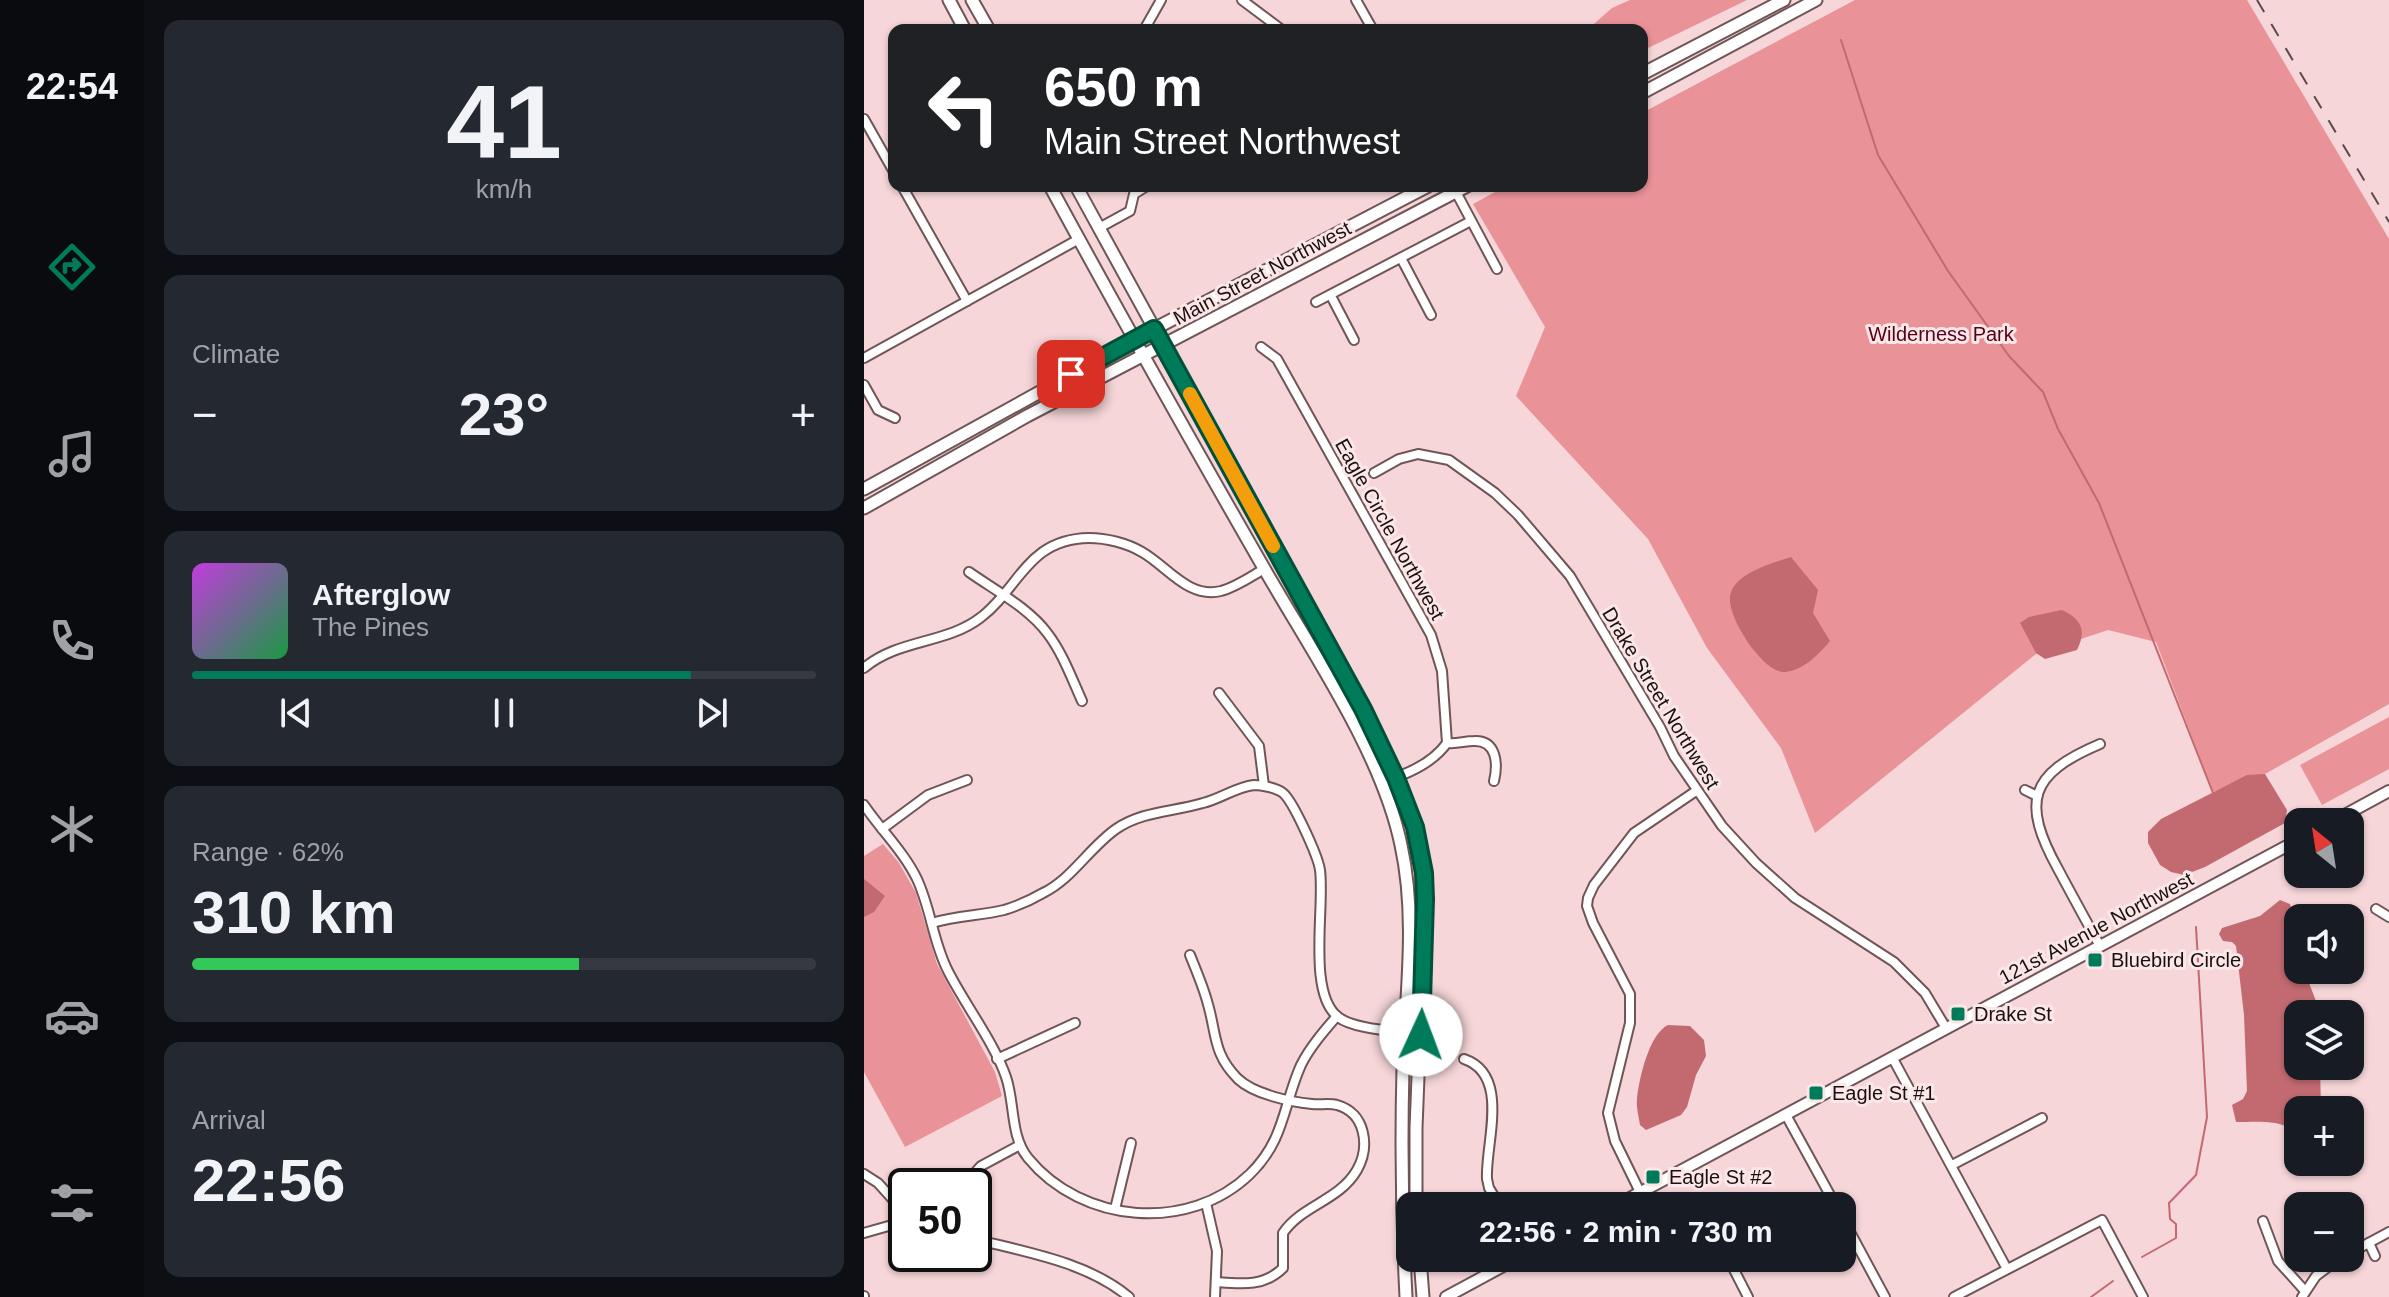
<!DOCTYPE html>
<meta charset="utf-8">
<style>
body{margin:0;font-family:Arial,sans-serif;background:#242831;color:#f1f3f6;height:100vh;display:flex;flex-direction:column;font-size:30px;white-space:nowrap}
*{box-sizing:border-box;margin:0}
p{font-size:26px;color:#9ea1a6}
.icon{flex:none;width:44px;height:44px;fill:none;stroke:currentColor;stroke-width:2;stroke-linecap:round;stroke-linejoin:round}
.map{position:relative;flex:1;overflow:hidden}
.drawer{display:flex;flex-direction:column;gap:20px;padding:20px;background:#0d0f14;width:720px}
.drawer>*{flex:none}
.guide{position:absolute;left:24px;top:24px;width:760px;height:168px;border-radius:16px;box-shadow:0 2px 6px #0004;background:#202124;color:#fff;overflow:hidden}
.needle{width:52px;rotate:330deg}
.buttons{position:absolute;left:1420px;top:808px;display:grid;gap:16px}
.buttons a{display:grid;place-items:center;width:80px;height:80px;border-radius:16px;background:#171b24;box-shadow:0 2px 6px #0004;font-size:40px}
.speed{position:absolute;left:24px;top:1168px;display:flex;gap:16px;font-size:40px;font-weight:700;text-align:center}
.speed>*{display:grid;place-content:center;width:104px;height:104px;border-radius:50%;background:#171b24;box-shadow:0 2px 6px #0004;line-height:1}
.speed .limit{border:4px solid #111;border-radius:12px;background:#fff;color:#111}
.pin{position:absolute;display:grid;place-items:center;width:68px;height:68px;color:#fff;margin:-34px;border-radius:16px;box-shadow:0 4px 12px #0006}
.me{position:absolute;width:88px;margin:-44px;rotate:2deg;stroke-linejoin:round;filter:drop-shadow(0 0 6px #0008)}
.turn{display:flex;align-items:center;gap:28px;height:168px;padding:0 24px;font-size:36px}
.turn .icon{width:104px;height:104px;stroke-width:2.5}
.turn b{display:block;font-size:56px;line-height:68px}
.big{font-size:60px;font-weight:700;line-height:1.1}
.drawer .tile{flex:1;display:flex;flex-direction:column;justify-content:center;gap:12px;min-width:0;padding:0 28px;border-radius:16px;background:#242831}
.drawer .dial{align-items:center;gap:0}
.dial b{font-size:104px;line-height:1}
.song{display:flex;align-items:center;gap:24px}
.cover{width:96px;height:96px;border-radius:12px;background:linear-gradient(135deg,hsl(290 70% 55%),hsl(140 70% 35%))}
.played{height:8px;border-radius:4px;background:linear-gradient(90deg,#007b59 80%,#363941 80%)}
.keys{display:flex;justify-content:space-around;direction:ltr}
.heat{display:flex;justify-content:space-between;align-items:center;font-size:44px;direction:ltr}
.charge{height:12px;border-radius:6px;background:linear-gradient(90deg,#34c759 62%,#363941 0)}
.trip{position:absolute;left:532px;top:1192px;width:460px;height:80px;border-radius:16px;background:#171b24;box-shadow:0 2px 6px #0004;font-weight:700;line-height:80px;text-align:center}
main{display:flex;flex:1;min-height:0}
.dock{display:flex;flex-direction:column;width:144px;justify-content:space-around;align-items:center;background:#090b0e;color:#9ea1a6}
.dock .icon{width:56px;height:56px}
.dock .on{color:#007b59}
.dock b{font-size:36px;color:#f1f3f6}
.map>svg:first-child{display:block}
.green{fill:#e99298}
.water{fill:#c36a71}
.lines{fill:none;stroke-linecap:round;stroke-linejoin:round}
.stream{stroke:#c36a71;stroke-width:2}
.minor-casing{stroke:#705556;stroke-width:12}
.tertiary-casing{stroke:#705556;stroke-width:14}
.secondary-casing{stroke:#705556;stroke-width:15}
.minor{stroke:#fff;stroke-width:8}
.tertiary{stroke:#fff;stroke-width:10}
.secondary{stroke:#fff;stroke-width:11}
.rail{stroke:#5b4a4b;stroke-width:2;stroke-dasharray:14 14;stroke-linecap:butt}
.route-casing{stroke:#00503a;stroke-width:20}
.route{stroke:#007b59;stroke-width:14}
.slow{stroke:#f59e0b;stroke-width:14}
.poi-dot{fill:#007b59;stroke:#fbe7e8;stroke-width:3}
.labels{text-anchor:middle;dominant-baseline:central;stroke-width:6;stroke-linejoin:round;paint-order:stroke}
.street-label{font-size:20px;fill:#1a1010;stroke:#fbe7e8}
.park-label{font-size:20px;fill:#570017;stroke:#fbe7e8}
.poi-label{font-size:20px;fill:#1a1010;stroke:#fbe7e8;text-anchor:start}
</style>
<main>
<nav class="dock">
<b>22:54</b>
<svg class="icon on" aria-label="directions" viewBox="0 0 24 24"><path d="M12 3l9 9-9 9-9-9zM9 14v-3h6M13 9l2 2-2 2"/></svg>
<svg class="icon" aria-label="music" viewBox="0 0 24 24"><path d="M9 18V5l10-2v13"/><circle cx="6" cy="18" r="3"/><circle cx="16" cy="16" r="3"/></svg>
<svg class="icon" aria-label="phone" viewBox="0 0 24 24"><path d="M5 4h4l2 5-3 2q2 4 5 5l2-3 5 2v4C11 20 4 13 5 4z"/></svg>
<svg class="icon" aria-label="climate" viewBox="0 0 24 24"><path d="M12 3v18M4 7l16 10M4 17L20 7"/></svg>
<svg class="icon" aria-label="car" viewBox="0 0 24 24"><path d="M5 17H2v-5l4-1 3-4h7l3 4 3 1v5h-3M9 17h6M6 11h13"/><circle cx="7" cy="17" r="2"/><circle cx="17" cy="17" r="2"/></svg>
<svg class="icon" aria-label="filters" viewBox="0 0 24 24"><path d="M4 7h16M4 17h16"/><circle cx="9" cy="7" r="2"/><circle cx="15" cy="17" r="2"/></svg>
</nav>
<section class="drawer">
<div class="tile dial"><b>41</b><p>km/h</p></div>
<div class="tile"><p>Climate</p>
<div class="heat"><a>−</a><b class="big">23°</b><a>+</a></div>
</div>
<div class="tile">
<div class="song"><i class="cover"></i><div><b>Afterglow</b><p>The Pines</p></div></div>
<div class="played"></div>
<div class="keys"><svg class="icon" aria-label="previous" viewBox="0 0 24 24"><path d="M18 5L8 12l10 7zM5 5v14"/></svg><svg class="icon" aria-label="pause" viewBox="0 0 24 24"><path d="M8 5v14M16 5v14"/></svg><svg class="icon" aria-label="next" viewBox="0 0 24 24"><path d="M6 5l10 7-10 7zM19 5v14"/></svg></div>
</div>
<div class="tile"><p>Range · 62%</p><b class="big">310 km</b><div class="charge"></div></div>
<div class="tile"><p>Arrival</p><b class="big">22:56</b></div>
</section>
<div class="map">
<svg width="1525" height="1297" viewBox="0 0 1525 1297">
<rect width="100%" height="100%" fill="#f6d6d8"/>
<g class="green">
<polygon points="766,0 883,0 778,51 778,30 723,30 748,8"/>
<polygon points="991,0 1383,0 1525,239 1525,704 1401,774 1349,792 1292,642 1244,630 1172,654 951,833 917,748 843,648 784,539 652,396 681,327 609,204 642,186 778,186 778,113"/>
<polygon points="1525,717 1525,769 1458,805 1436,765"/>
<polygon points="19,844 35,863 52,893 73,964 131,1072 138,1096 41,1147 0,1072 0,856"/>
</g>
<g class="water">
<path d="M927 557 954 590 949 613 966 641C955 654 940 670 921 672 900 674 863 618 866 596 870 573 909 563 927 557Z"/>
<path d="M1198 610C1217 619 1223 630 1213 650L1181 659 1172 653 1156 623 1165 617Z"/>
<polygon points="1401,774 1423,810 1421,823 1341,867 1320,875 1307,872 1296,865 1284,843 1284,832 1297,819 1383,775"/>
<polygon points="0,879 21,896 10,912 0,917"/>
<path d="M1416 900 1426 904 1434 942V970H1440L1457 1014H1434V1066H1456L1457 1110H1434V1132C1413 1119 1396 1122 1372 1122L1368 1105 1379 1099 1383 1091 1380 1015 1372 946 1368 942 1359 941 1355 934 1358 928 1396 916Z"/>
<path d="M804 1025 826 1026 840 1040 842 1056 832 1075 823 1107 817 1115 782 1130 776 1125C775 1117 772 1108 773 1099 775 1079 785 1034 804 1025Z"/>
</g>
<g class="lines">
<g class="stream">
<polyline points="977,40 1014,155 1084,271 1145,356 1179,392 1194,429 1235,503 1349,793"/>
<polyline points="1278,1257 1312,1238 1312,1224 1306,1219 1305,1203 1332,1175 1343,1117 1332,927"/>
<polyline points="1227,1297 1249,1281"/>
</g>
<defs>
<g id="minor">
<polyline points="378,0 418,30"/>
<polyline points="492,0 509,30"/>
<polyline points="280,30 297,0"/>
<polyline points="0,119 30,172"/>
<polyline points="38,186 103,301"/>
<polyline points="592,192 633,269"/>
<polyline points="235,228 266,211 270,194 283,186"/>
<polyline points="537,258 567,315"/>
<polyline points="467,296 490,340"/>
<polyline points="452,302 607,221"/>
<polyline points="397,347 413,359 567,635 578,671 583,743"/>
<polyline points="0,358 215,239"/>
<polyline points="0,385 14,410 31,418"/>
<polyline points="510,473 535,459 554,454 585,460 631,493 654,515 706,576 796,727 810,756 858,826 892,863 931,898 1030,962 1061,993 1082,1028"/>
<path d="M105 572C132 591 165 608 184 634 199 654 208 679 218 701"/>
<path d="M0 668C34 639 82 644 116 618 156 588 163 539 225 538 242 538 263 543 278 552 303 566 324 599 357 591 372 587 386 577 400 569"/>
<polyline points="355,693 395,746 400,786"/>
<path d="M517 782C542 775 568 764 583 743 594 744 600 741 610 741 633 740 634 764 630 781"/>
<polyline points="1161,790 1173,796"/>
<path d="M0 805C17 830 40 852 53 879 67 909 69 942 84 971 100 1003 131 1044 142 1077 151 1103 146 1136 164 1158 218 1224 325 1233 386 1174 421 1140 419 1105 437 1065 446 1047 460 1031 473 1016"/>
<polyline points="18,829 64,795 103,780"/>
<polyline points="1512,909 1525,917"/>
<path d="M68 923C94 915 116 916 140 910 153 906 167 900 179 893 208 879 225 848 252 829 278 811 309 812 339 803 356 799 372 787 390 785 398 785 413 788 419 793 429 801 454 856 456 870 461 907 443 993 474 1017 491 1030 535 1031 557 1035"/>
<path d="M1236 946C1222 921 1208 895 1194 869 1157 802 1165 774 1236 744"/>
<path d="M326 955C332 970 339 986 343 1001 353 1033 348 1053 374 1079 390 1094 426 1102 448 1104 456 1105 465 1103 473 1105 502 1113 506 1147 493 1170 475 1201 438 1205 419 1233V1268C400 1287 377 1284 352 1282"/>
<polyline points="1028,1057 1143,1269"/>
<polyline points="133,1059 211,1023"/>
<path d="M600 1059C647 1075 621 1144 623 1179L625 1188 636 1206"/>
<polyline points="922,1115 972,1206"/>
<polyline points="1088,1165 1178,1118"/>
<polyline points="0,1174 14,1183 42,1214"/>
<polyline points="99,1186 117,1166 156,1145"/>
<polyline points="776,1192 751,1141 744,1113 766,1023 766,994 729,923 723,906 724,898 730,885 770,833 832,791"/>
<polyline points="342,1203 353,1251 351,1297"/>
<polyline points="251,1209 267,1143"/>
<polyline points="978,1217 1021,1297"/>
<polyline points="1399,1221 1414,1261 1441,1291"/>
<polyline points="0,1233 28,1225 41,1213"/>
<path d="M110 1239C162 1252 223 1262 265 1297"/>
<polyline points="1505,1243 1511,1256"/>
<polyline points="1486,1253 1525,1232"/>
<polyline points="864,1258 884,1297"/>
<polyline points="0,1296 0,1297"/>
<polyline points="1090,1297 1238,1220 1279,1297"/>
<polyline points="1438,1297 1452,1276 1476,1258"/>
</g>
<g id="tertiary">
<polyline points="1468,822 1525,791"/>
<polyline points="751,1206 1434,840"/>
<polyline points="582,1297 654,1258"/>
</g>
<g id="secondary">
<polyline points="85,0 101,30"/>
<polyline points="108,0 125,30"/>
<polyline points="778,74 920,0"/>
<polyline points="778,93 952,0"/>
<path d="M186 186C256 315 328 443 401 570 448 652 518 753 537 845 553 917 542 995 539 1068 537 1144 538 1220 542 1297"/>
<path d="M212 186 499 709C529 770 559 829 561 899L552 1128V1206"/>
<polyline points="0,489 290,329 564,186"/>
<polyline points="0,508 163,416 603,186"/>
<polyline points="556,1258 559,1297"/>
</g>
</defs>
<use href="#minor" class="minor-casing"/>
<use href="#tertiary" class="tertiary-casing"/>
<use href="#secondary" class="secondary-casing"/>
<use href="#minor" class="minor"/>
<use href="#tertiary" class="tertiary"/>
<use href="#secondary" class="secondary"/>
<polyline class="rail" points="1393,0 1525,222"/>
</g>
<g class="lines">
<defs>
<polyline id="route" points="207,374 290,329 499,709 532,778 551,827 560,873 561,899 557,1035"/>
</defs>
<use href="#route" class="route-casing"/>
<use href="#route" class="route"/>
<polyline class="slow" points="326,394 409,546"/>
</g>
<g class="poi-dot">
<rect x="1223" y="952" width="16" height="16" rx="4"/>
<rect x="1086" y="1006" width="16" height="16" rx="4"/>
<rect x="944" y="1085" width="16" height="16" rx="4"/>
<rect x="781" y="1169" width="16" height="16" rx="4"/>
</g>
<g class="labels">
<g class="street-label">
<text transform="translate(398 273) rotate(-28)">Main Street Northwest</text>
<text transform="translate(526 529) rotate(61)">Eagle Circle Northwest</text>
<text transform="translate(797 698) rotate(59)">Drake Street Northwest</text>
<text transform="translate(1232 928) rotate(-28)">121st Avenue Northwest</text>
</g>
<g class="park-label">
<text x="1077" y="334">Wilderness Park</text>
</g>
<g class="poi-label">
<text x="1247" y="960">Bluebird Circle</text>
<text x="1110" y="1014">Drake St</text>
<text x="968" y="1093">Eagle St #1</text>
<text x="805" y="1177">Eagle St #2</text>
</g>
</g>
</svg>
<div class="buttons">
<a><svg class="needle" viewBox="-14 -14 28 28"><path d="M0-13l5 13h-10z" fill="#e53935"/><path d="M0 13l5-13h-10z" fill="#9ea1a6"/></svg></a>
<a><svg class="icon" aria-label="sound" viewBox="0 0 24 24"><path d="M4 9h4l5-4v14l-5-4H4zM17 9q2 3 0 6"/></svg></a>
<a><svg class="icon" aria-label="layers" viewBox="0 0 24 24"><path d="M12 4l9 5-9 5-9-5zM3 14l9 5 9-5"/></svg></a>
<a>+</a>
<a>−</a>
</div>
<div class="speed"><div class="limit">50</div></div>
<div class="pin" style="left:207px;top:374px;background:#d93025"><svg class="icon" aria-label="arrive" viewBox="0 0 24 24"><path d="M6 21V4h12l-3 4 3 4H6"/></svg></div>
<svg class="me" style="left:557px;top:1035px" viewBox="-20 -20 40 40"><circle r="19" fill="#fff"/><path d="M0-13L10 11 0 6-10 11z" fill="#007b59"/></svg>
<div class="trip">22:56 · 2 min · 730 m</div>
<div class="guide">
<div class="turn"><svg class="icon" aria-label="left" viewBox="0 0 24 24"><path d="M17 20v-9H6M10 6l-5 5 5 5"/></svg><div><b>650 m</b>Main Street Northwest</div></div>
</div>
</div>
</main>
